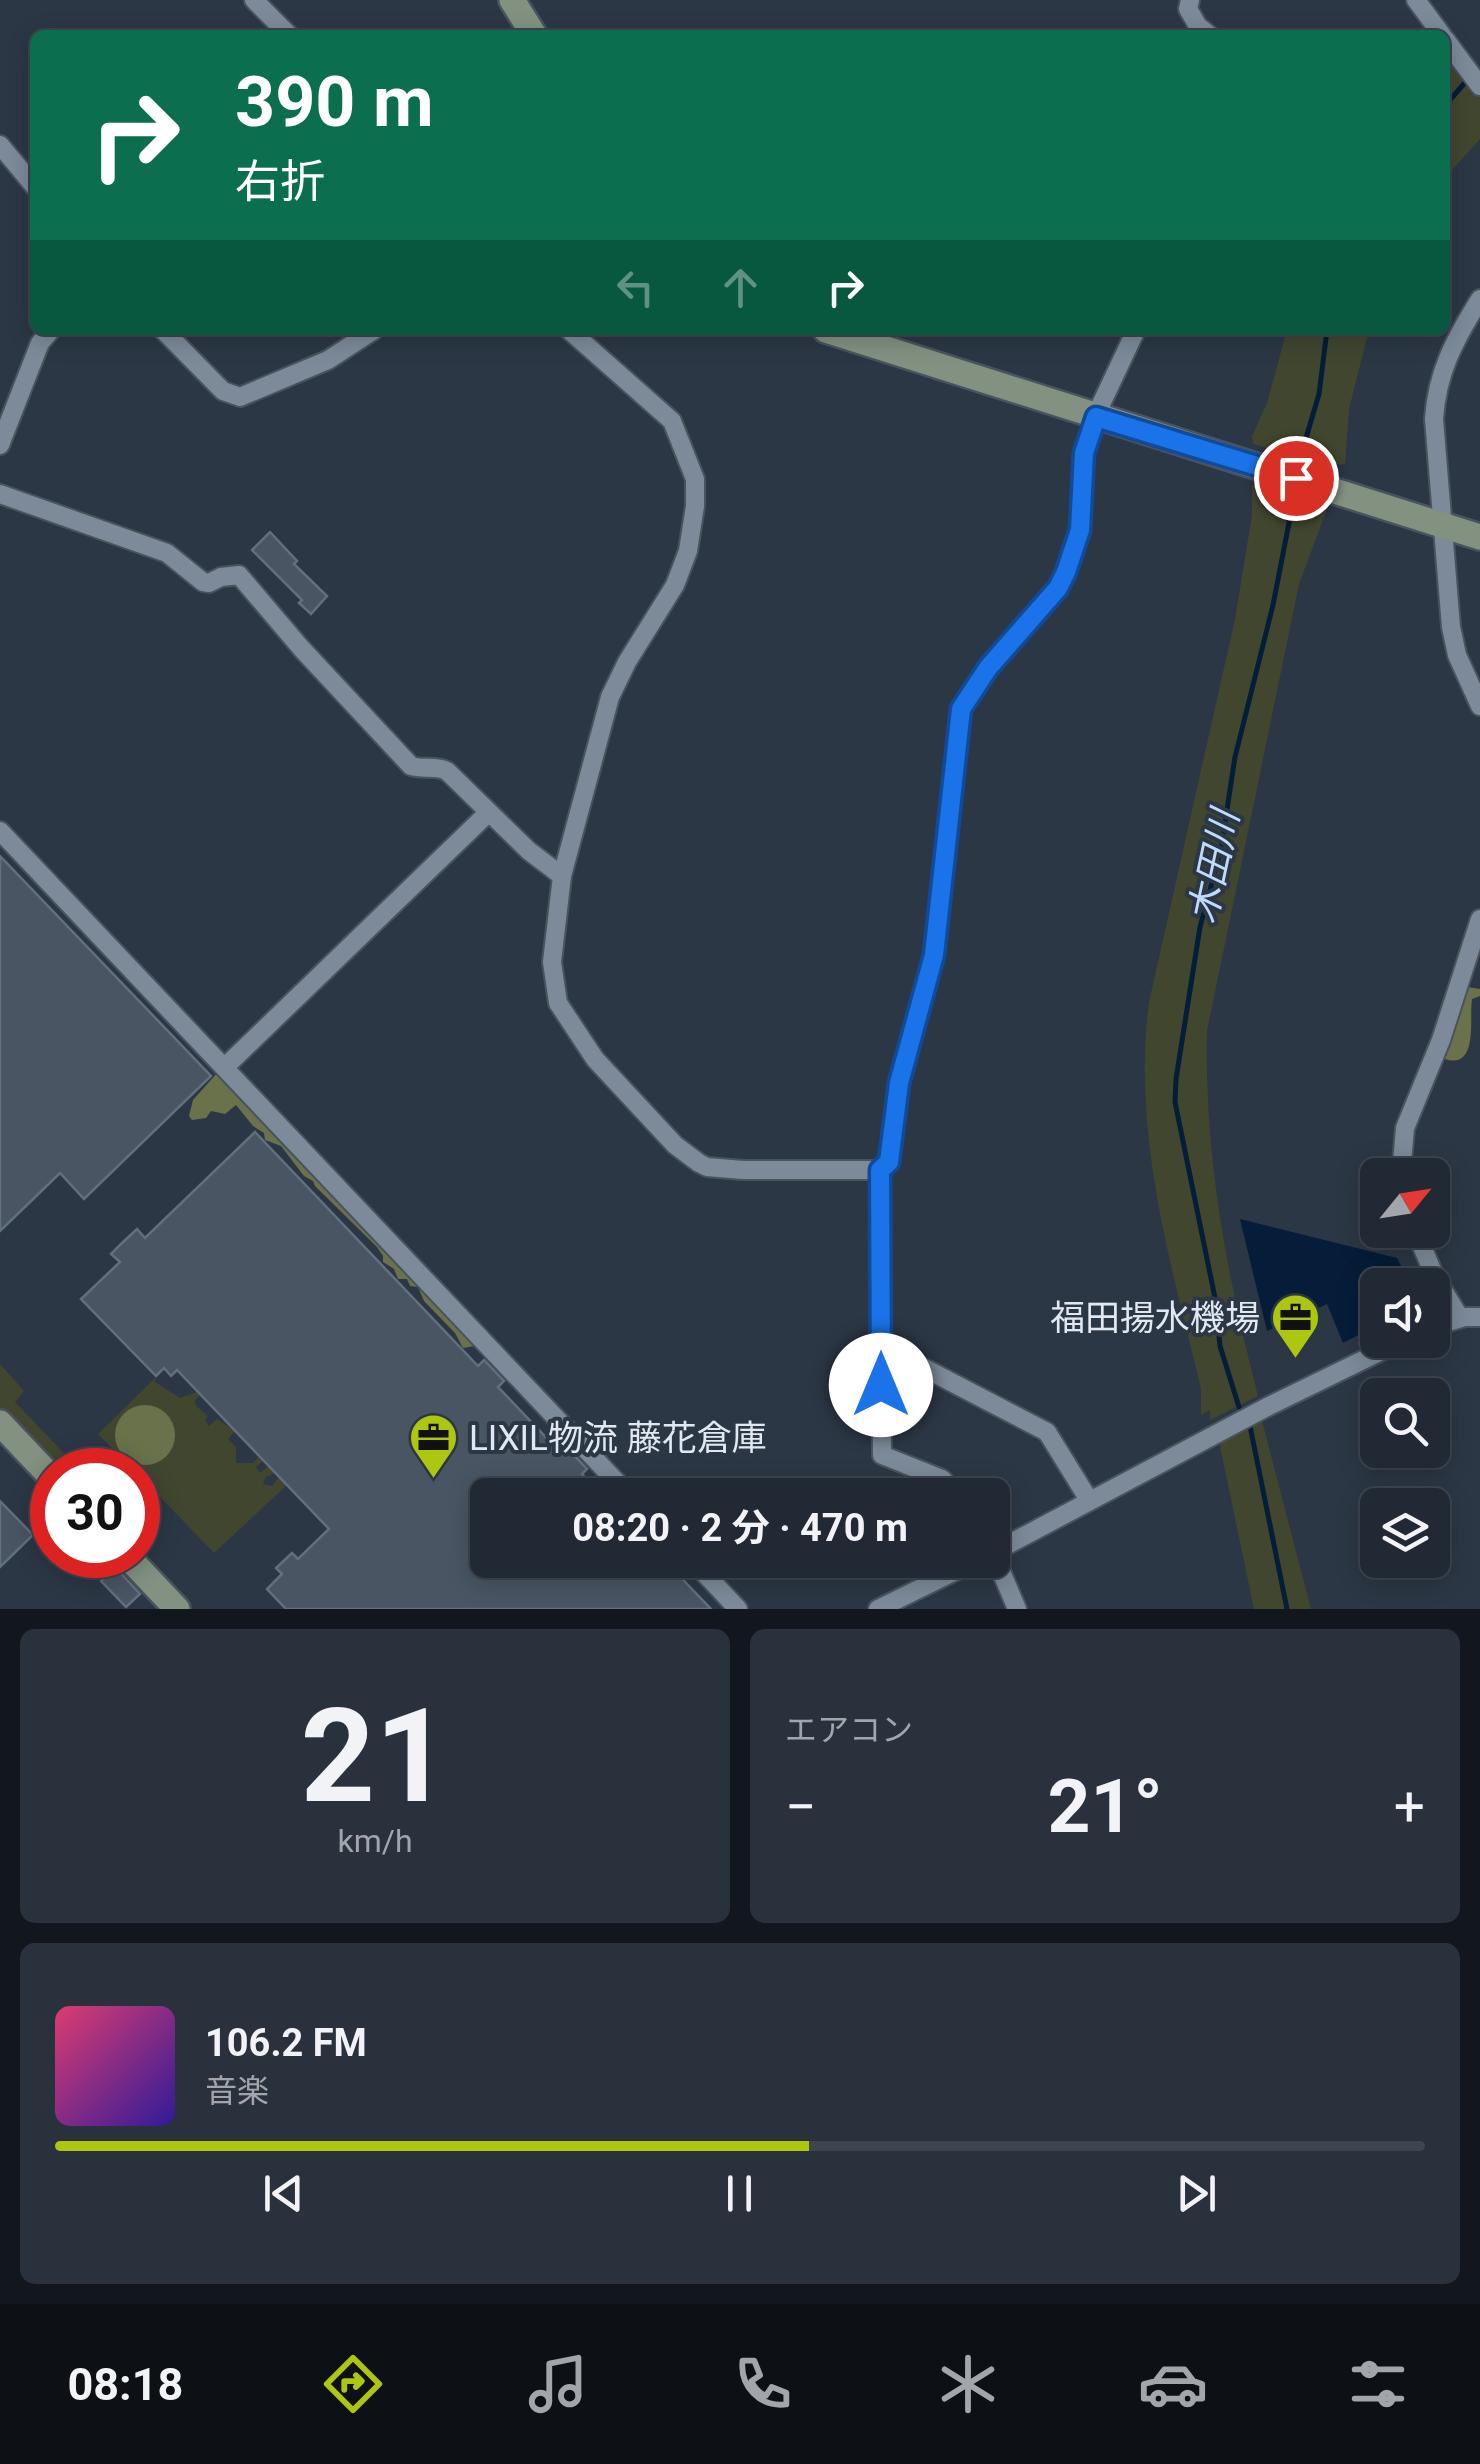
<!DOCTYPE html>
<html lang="ja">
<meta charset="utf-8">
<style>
body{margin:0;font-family:Roboto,"Noto Sans JP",sans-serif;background:#29313c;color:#f1f3f6;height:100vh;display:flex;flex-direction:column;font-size:38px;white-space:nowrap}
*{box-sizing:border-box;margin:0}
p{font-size:32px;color:#a2a6ac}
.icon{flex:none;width:55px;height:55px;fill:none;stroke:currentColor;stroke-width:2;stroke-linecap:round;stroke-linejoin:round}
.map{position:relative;height:1609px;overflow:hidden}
.drawer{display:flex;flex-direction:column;gap:20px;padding:20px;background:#12171d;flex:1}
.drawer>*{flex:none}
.banner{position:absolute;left:30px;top:30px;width:1420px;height:305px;border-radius:15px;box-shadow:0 5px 25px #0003,0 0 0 2px #3e454f;background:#0b6e4f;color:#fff;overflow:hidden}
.needle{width:65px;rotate:60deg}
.buttons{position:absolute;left:1360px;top:1158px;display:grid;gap:20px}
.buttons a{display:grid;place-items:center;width:90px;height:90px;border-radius:15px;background:#212934;box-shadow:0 5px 25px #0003,0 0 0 2px #3e454f;font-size:50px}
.speed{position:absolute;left:30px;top:1448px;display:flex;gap:20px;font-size:50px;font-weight:700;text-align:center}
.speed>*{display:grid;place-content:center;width:130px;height:130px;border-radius:50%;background:#212934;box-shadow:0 5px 25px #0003,0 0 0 2px #3e454f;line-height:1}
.speed .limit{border:15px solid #d22;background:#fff;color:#111}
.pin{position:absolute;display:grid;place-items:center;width:85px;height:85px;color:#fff;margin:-42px;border:5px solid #fff;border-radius:50%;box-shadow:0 2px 10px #0007}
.me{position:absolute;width:110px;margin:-55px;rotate:0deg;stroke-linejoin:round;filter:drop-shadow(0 0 8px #0008)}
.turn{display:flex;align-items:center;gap:35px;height:210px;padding:0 40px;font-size:45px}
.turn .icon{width:130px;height:130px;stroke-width:2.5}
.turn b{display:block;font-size:70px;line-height:85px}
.lanes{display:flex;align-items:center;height:95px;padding:0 40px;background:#0003;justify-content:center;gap:50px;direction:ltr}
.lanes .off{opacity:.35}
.big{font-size:75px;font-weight:700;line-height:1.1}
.drawer .widget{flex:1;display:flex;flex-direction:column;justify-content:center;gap:15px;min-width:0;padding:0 35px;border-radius:15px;background:#29313c}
.drawer .dial{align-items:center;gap:0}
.dial b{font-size:130px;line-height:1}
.song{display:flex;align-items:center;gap:30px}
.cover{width:120px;height:120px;border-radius:15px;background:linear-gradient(135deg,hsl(340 70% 55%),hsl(250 70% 35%))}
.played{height:10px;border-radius:5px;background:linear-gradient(90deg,#adc60f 55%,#3e454f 55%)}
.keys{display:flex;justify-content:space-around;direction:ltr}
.heat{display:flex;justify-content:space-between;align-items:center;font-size:55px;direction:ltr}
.drawer .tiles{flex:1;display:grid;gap:20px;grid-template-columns:1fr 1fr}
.widget:last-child{grid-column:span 2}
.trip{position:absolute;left:470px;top:1478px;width:540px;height:100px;border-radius:15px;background:#212934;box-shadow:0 5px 25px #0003,0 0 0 2px #3e454f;font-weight:700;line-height:100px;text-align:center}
.menu{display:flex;height:160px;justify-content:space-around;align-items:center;background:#0d1015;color:#a2a6ac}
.menu .icon{width:70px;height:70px}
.menu .on{color:#adc60f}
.menu b{font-size:45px;color:#f1f3f6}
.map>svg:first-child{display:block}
.green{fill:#41462f}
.forest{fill:#69724a}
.water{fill:#051d38}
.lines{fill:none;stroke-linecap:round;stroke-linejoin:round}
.stream{stroke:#051d38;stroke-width:5}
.building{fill:#495563;stroke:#626f7e;stroke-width:2.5}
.street-casing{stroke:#49535e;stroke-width:22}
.secondary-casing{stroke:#49535e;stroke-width:30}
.street{stroke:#7c8a99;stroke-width:18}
.secondary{stroke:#829180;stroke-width:25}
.route-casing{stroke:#114b97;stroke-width:25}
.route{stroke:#1a73e8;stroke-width:18}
.labels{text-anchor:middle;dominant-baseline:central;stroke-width:8;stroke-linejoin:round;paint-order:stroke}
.poi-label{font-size:35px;fill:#e1e8f1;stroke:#2c3745;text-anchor:end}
.water-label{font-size:38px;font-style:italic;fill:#bfdafb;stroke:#2c3745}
</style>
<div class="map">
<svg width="1480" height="1609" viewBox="0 0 1480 1609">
<rect width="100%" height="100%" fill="#2c3745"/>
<g class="green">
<polygon points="1445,49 1480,94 1480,139 1445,178"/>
<polygon points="1287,330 1369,330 1349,409 1345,464 1328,465 1253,444 1252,436 1267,403"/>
<path d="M1268 482 1324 498 1326 512 1299 584 1207 1031C1204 1156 1227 1276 1258 1396L1210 1420V1410L1201 1415V1388C1170 1261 1132 1134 1149 1002L1235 619 1252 515V486Z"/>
<polygon points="0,1364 24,1391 15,1402 80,1470 58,1470 0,1408"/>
<polygon points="156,1377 155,1382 180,1398 197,1392 200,1395 195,1400 196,1406 208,1416 205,1420 209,1426 217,1419 235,1431 228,1439 236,1447 236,1463 253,1463 259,1456 263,1461 256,1467 260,1473 268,1466 275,1473 266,1477 263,1484 272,1486 279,1477 287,1485 214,1553 138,1474 138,1470 133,1470 98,1434"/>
<polygon points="1261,1417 1311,1609 1254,1609 1219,1442"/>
</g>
<g class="forest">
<path d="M1467 987 1480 989V996L1472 999C1469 1018 1479 1070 1445 1059V1055Z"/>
<polygon points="218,1072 277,1127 304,1166 477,1343 475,1346 463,1348 455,1333 424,1301 418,1287 410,1286 407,1279 398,1279 394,1269 383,1262 383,1256 377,1247 315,1186 313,1181 304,1176 281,1146 265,1140 264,1133 253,1126 236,1105 225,1114 211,1111 206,1118 192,1120 189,1116 193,1100"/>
<circle cx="145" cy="1435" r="30"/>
</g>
<polygon class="water" points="1240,1219 1397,1258 1411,1285 1378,1285 1377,1325 1343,1343 1327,1304 1267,1331"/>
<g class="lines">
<g class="stream">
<polyline points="1445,127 1449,101 1469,78"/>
<polyline points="1296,472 1319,394 1327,330"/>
<polyline points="1239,1407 1220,1346 1215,1298 1175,1102 1176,1079 1200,927 1221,849 1235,757 1273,605 1289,523 1291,487"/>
<polyline points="1250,1426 1287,1609"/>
</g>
</g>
<g class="building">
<polygon points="270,532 297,561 294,564 327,596 311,614 299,603 302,600 252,550"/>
<polygon points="0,856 211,1076 84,1199 60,1173 0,1231"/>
<polygon points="255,1132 478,1366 484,1360 504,1381 498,1387 562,1454 568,1449 587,1469 582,1474 602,1495 488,1495 488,1560 664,1560 711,1609 286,1609 267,1589 282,1574 276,1568 292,1553 298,1559 329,1529 177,1370 171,1376 164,1368 156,1376 81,1299 120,1262 111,1254 122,1243 137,1229 145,1238"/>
<polygon points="0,1501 33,1535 0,1567"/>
<polygon points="115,1567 140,1594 126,1607 101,1581"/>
</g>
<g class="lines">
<defs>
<g id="street">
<polyline points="254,0 289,35"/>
<polyline points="1190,0 1188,9 1198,26 1209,35"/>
<polyline points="1416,0 1442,35"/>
<polyline points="1445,39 1480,86"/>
<polyline points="0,145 35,187"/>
<path d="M1480 299C1455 339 1437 372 1434 419L1451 627 1457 655 1480 706"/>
<polyline points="163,330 223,391 240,397 328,360 374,330"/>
<polyline points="569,330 672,421 695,479 695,506 688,551 675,585 627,662 610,697 562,876 552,962 558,1003 595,1059 675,1145 699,1163 707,1167 743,1170 880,1170"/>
<polyline points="0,445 40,343 51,330"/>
<path d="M0 494 167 553 203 582 209 583 221 577 239 575 301 648 411 766C424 770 435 765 447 771L529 851 562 876"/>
<polyline points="0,831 629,1495"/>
<polyline points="225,1067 488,813"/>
<polyline points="1401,1175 1405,1128 1441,1040 1480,919"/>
<polyline points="1415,1230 1435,1277 1460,1318"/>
<polyline points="1432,1327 1465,1317 1480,1317"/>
<polyline points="881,1349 907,1359 1047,1432 1089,1500"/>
<polyline points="957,1495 942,1479 882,1455 880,1170 889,1162 899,1083 935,955 961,709 988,668 1059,588 1066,572 1080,530 1084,453 1095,417 1136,330"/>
<polyline points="992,1550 1017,1609"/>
<polyline points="992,1553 1269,1406 1404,1340"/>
<polyline points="692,1560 738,1609"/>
<polyline points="878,1609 978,1560"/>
</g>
<g id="secondary">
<polyline points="512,0 534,35"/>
<polyline points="826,330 1480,537"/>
<polyline points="0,1423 52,1478"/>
<polyline points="126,1555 177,1609"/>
</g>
</defs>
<use href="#street" class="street-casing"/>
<use href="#secondary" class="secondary-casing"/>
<use href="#street" class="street"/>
<use href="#secondary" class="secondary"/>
</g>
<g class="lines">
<defs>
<polyline id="route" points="881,1385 880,1170 889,1162 899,1083 934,955 961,709 988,668 1058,588 1066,572 1080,530 1084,453 1096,417 1296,478"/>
</defs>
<use href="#route" class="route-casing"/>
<use href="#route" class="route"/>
</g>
<defs>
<symbol id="office-pin" viewBox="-11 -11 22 30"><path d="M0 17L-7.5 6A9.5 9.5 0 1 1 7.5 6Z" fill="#adc60f" stroke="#2c3745"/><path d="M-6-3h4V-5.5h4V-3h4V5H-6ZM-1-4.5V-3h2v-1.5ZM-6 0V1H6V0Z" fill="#111"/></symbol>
</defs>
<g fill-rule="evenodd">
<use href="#office-pin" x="1268" y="1290" width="55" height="75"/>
<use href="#office-pin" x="406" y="1410" width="55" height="75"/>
</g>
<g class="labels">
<g class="poi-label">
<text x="1260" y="1318">福田揚水機場</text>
<text x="469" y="1438" text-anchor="start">LIXIL物流 藤花倉庫</text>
</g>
<g class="water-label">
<text transform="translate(1214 867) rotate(-78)">木田川</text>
</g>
</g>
</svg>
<div class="buttons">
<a><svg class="needle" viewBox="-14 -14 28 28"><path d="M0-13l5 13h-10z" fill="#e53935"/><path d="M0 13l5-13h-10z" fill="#a2a6ac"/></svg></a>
<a><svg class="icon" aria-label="sound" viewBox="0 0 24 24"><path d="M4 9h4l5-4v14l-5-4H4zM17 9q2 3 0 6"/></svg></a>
<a><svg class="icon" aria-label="search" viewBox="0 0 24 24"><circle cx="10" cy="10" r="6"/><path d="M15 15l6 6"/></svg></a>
<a><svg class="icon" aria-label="layers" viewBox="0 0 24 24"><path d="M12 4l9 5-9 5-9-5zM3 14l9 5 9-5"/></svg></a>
</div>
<div class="speed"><div class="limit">30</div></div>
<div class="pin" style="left:1296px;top:478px;background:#d93025"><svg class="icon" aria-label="arrive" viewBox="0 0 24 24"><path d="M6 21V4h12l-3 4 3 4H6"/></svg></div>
<svg class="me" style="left:881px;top:1385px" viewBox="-20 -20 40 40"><circle r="19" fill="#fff"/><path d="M0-13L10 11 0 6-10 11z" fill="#1a73e8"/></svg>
<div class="trip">08:20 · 2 分 · 470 m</div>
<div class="banner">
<div class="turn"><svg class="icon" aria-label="right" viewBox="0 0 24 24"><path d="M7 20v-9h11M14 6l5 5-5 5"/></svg><div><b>390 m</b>右折</div></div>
<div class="lanes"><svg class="icon off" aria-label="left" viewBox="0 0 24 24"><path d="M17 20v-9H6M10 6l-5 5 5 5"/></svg><svg class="icon off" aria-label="ahead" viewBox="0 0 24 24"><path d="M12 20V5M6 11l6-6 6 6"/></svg><svg class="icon" aria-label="right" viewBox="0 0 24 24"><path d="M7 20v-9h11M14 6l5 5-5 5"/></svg></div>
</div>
</div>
<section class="drawer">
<div class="tiles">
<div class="widget dial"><b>21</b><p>km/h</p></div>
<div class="widget"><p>エアコン</p>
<div class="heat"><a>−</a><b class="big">21°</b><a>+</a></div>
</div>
<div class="widget">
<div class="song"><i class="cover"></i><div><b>106.2 FM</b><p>音楽</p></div></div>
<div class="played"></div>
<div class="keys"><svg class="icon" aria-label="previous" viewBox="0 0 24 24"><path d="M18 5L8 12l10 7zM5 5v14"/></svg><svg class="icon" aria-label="pause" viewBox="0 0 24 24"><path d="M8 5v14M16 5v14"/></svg><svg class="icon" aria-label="next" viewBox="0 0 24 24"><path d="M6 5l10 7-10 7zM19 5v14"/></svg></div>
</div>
</div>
</section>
<nav class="menu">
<b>08:18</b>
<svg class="icon on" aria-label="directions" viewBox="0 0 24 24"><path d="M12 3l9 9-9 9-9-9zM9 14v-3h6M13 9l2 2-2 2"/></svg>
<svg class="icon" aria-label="music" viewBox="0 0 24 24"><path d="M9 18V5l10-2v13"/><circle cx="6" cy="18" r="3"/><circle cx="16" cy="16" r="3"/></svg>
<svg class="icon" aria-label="phone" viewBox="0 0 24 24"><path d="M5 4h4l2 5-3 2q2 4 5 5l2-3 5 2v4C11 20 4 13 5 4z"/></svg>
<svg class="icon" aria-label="climate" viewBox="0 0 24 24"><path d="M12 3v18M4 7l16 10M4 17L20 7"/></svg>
<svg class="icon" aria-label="car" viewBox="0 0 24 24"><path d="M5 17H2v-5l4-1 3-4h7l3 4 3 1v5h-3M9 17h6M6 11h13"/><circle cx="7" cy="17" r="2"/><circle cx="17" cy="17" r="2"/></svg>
<svg class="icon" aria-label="filters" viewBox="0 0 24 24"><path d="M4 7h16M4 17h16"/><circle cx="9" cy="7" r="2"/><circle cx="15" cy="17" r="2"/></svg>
</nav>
